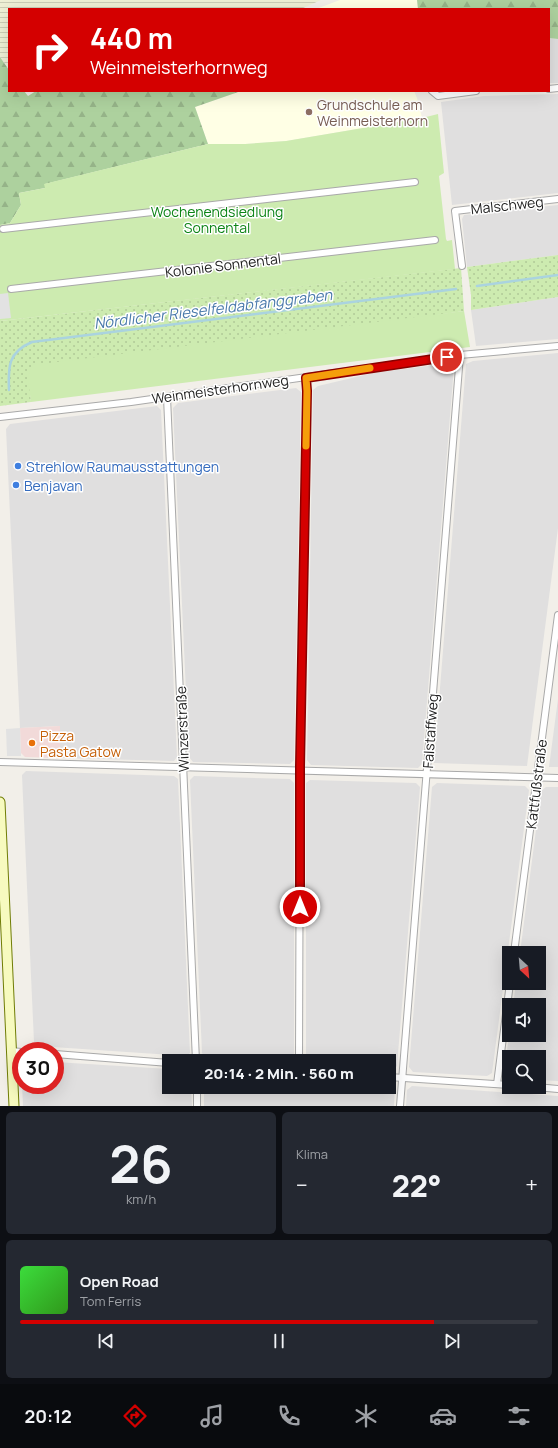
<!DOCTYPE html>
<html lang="de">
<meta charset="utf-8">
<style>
body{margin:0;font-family:Manrope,sans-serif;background:#242831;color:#f1f3f6;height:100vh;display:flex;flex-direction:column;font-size:15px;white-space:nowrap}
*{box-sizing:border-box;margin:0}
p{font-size:13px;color:#9ea1a6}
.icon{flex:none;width:22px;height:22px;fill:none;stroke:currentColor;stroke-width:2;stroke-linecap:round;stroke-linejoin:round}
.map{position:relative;height:1106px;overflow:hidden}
.panel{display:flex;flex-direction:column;gap:6px;padding:6px;background:#0d0f14;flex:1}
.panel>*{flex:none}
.guide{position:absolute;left:8px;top:8px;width:542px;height:84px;border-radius:0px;box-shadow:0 4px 16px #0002;background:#d40000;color:#fff;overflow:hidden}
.needle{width:26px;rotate:154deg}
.tools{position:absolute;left:502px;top:946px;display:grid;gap:8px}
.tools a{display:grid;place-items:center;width:44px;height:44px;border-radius:0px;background:#171b24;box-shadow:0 4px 16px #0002;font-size:20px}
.speed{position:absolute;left:12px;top:1042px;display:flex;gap:8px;font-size:20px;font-weight:700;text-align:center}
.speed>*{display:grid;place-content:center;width:52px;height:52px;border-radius:50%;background:#171b24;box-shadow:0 4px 16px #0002;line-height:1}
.speed .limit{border:6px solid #d22;background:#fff;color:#111}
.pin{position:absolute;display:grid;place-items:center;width:34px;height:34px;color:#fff;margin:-17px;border:2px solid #fff;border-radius:50%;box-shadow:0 1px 4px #0007}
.me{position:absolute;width:44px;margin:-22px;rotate:0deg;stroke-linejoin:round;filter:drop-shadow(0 0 3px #0008)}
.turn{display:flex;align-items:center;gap:14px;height:84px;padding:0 16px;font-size:18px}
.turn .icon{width:52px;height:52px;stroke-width:2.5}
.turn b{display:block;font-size:28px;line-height:34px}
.big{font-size:30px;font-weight:800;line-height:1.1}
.panel .card{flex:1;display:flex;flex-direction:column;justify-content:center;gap:6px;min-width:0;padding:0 14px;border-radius:6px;background:#242831}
.panel .dial{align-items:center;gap:0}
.dial b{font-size:52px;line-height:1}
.song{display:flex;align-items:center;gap:12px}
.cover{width:48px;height:48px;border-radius:6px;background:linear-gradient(135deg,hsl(120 70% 55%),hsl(110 70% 35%))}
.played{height:4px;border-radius:2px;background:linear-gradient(90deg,#d40000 80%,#363941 80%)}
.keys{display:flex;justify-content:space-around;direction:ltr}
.heat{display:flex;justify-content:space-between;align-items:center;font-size:22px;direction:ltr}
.panel .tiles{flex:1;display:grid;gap:6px;grid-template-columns:1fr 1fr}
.card:last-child{grid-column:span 2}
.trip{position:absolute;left:162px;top:1054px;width:234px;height:40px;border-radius:0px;background:#171b24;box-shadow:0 4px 16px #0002;font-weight:800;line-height:40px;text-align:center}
.tab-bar{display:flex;height:64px;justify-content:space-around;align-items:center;background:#090b0e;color:#9ea1a6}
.tab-bar .icon{width:28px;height:28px}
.tab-bar .current{color:#d40000}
.tab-bar b{font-size:18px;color:#f1f3f6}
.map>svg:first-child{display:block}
.residential{fill:#e0dfdf}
.commercial{fill:#f2dad9}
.education{fill:#ffffe5}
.farmland{fill:url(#farmland-rules)}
.grass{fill:url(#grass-dots)}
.forest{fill:url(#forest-firs)}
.garden{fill:#cdebb0}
.parking{fill:#e2e2e2}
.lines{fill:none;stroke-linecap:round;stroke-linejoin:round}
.stream{stroke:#aad3df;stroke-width:2.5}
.street-casing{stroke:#a9a9a9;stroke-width:8}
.secondary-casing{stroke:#707d05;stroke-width:11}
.street{stroke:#fff;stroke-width:6}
.secondary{stroke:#f7fabf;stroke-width:9}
.route-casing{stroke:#8a0000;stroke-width:10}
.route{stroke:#d40000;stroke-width:7}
.slow{stroke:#f59e0b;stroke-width:7}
.education-dot{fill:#8d6e63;stroke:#fff;stroke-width:1.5}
.shop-dot{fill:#3f7fe0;stroke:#fff;stroke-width:1.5}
.food-dot{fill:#e8710a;stroke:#fff;stroke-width:1.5}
.labels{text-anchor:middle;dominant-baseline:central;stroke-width:3;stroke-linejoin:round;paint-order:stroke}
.education-label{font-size:14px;fill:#785e54;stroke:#fff;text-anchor:start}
.street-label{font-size:14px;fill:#222;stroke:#fff}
.park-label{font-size:14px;fill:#0c8416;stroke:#fff}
.shop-label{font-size:14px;fill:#366cbe;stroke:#fff;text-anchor:start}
.food-label{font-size:14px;fill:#c56008;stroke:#fff;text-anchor:start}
.water-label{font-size:15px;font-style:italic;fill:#4a7aab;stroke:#fff}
</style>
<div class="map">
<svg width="558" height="1106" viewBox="0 0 558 1106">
<defs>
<pattern id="farmland-rules" width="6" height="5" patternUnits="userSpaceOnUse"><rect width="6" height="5" fill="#eef0d5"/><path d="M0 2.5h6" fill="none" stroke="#ccceb7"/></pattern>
<pattern id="grass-dots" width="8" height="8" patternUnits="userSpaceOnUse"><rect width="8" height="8" fill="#cdebb0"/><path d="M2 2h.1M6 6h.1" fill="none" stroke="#b0c997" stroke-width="1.8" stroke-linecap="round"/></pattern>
<pattern id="forest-firs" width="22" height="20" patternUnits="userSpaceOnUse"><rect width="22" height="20" fill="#add19e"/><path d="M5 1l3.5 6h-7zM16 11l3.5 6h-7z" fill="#95b388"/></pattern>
</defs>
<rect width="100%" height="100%" fill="#f2efe9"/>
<g class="residential">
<polygon points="549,38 558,39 558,83 549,83"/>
<polygon points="558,94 558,193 452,205 441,102 484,96"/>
<polygon points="558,205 558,255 467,267 462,219 464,215"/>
<polygon points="558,297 558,339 476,346 471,310"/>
<polygon points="558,353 558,528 527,766 434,763 466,364 473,361"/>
<polygon points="450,363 454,366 422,764 418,768 311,765 307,760 313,390 318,386 373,373"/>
<polygon points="296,388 301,392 294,760 290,764 193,762 189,757 173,408 178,403"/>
<polygon points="157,406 161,410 177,757 174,761 60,758 60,726 20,728 6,429 10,424"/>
<polygon points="558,699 558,767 549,767"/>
<polygon points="26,771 174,776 178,779 190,1053 186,1056 38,1046 34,1042 22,775"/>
<polygon points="194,776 290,779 294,783 294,1059 291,1061 257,1061 206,1058 202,1053 190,780"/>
<polygon points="310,780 416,783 420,787 397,1066 393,1070 389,1070 389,1061 306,1060 306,783"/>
<polygon points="437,783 525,786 529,790 492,1073 487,1076 413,1072 409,1067 432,787"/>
<polygon points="546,787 558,787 558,1081 539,1080 539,1057 509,1057 509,1078 504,1073 509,1035 539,1035 539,1005 513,1005 516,983 539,983 539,953 520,953 541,791"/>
<polygon points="55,1062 169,1069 169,1087 191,1087 192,1106 23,1106 22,1085 55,1085"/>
<polygon points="389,1084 391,1084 395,1089 394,1106 204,1106 204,1087 389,1087"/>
<polygon points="412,1086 558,1096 558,1106 406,1106 407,1090"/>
</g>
<polygon class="commercial" points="60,726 60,758 25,757 21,753 20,728"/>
<g class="education">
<polygon points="340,0 417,0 418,9 316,9"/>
<polygon points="241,91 414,91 417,98 422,118 286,141 245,144 208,144 195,107"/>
</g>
<polygon class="farmland" points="0,0 321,0 301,9 9,9 9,69 0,57"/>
<g class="grass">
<polygon points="558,255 558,297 471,310 471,295 467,267"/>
<polygon points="461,268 464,311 29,375 31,402 0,406 0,321"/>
</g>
<g class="forest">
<polygon points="417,0 558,0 558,39 549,38 549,9 418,9"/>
<polygon points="0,57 9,70 9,91 24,91 28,96 36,91 241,91 195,107 208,144 45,184 45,188 19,193 21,205 10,223 0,225"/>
</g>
<g class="garden">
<polygon points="438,114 444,173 439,176 446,239 447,241 452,240 455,269 0,321 0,225 10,223 21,205 19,193 45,188 44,184 208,144 245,144 286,141 422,118"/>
<path d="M464 311 470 347 31 402C30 391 25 374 33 365Z"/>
</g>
<g class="parking">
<polygon points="8,293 11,318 0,319 0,294"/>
<polygon points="20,728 21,756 7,756 6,729"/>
</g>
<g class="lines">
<g class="stream">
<polyline points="477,286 558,275"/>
<path d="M9 390C8 367 8 352 32 342L456 289"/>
</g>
<defs>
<g id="street">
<polyline points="549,89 558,88"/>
<polyline points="432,91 438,96 476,91"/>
<polyline points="3,229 415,182"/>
<polyline points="462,266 455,211 558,199"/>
<polyline points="11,289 435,240"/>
<polyline points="167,397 196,1061"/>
<polyline points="0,417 131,402 460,355 558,346"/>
<polyline points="0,762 558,778"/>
<polyline points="514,953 558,615"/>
<polyline points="12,1051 21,1052"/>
<polyline points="55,1054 169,1063"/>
<polyline points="299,1061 300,766 307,391 305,378"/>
<polyline points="389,1077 509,1085"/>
<polyline points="497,1084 510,983"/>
<polyline points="197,1087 197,1106"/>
<polyline points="536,1087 558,1089"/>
<polyline points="400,1106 460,355"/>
</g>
<polyline id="secondary" points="0,802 14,1106"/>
</defs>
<use href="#street" class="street-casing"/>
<use href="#secondary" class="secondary-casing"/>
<use href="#street" class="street"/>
<use href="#secondary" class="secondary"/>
</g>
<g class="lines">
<defs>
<polyline id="route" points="300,907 300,766 307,391 306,378 447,357"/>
</defs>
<use href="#route" class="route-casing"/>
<use href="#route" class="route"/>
<polyline class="slow" points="306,446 307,391 306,378 370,368"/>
</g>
<circle class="education-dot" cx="309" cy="112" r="4"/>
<g class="shop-dot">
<circle cx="18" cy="466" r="4"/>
<circle cx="16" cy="485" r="4"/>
</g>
<circle class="food-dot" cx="32" cy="743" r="4"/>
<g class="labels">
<g class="education-label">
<text x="317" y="104">Grundschule am<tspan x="317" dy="16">Weinmeisterhorn</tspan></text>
</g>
<g class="street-label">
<text transform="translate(507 205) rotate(-6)">Malschweg</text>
<text transform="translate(223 265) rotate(-7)">Kolonie Sonnental</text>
<text transform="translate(220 389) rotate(-8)">Weinmeisterhornweg</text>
<text transform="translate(182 729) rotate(-92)">Winzerstraße</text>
<text transform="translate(430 731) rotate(-86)">Falstaffweg</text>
<text transform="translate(536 784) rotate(-83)">Kattfußstraße</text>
</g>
<g class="park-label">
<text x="217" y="211">Wochenendsiedlung<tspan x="217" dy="16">Sonnental</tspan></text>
</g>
<g class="shop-label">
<text x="26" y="466">Strehlow Raumausstattungen</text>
<text x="24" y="485">Benjavan</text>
</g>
<g class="food-label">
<text x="40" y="735">Pizza<tspan x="40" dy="16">Pasta Gatow</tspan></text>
</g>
<g class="water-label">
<text transform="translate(213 309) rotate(-7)">Nördlicher Rieselfeldabfanggraben</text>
</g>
</g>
</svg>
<div class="tools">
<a><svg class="needle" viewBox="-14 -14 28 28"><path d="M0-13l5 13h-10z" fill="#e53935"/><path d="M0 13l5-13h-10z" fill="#9ea1a6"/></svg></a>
<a><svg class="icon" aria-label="sound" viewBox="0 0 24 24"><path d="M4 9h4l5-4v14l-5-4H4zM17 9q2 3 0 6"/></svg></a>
<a><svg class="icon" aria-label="search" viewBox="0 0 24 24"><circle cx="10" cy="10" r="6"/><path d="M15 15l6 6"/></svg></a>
</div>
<div class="speed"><div class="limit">30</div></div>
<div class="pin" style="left:447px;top:357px;background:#d93025"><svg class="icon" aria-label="arrive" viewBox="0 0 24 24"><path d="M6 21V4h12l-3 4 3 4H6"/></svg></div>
<svg class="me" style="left:300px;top:907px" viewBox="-20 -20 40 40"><circle r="17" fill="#d40000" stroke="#fff" stroke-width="3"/><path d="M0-11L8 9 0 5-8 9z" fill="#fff"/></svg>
<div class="trip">20:14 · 2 Min. · 560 m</div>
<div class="guide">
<div class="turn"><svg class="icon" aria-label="right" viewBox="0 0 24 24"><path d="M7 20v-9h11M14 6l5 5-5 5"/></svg><div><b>440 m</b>Weinmeisterhornweg</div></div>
</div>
</div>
<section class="panel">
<div class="tiles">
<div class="card dial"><b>26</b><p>km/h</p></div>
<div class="card"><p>Klima</p>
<div class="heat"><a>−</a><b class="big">22°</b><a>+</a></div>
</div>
<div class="card">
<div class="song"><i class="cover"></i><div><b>Open Road</b><p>Tom Ferris</p></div></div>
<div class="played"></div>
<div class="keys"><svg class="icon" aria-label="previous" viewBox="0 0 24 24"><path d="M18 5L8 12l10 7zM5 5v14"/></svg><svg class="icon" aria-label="pause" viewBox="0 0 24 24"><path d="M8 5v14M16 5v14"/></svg><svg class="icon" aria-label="next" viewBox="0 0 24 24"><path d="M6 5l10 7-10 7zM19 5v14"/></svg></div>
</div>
</div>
</section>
<nav class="tab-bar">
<b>20:12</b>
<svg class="icon current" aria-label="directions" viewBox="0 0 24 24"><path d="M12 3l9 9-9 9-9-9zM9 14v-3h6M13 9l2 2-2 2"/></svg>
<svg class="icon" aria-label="music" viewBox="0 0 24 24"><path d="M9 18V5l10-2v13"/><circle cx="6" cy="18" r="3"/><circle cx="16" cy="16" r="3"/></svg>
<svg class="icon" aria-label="phone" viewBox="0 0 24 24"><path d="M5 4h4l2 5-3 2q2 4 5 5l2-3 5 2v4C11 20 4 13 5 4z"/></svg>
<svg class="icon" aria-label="climate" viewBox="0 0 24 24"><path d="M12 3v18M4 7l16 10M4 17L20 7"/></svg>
<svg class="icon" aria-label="car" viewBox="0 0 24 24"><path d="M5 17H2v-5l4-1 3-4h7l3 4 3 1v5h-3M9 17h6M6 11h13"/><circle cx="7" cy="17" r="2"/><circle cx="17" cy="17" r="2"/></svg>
<svg class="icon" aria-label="filters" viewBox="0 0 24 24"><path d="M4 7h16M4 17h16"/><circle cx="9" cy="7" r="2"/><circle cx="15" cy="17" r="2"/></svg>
</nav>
